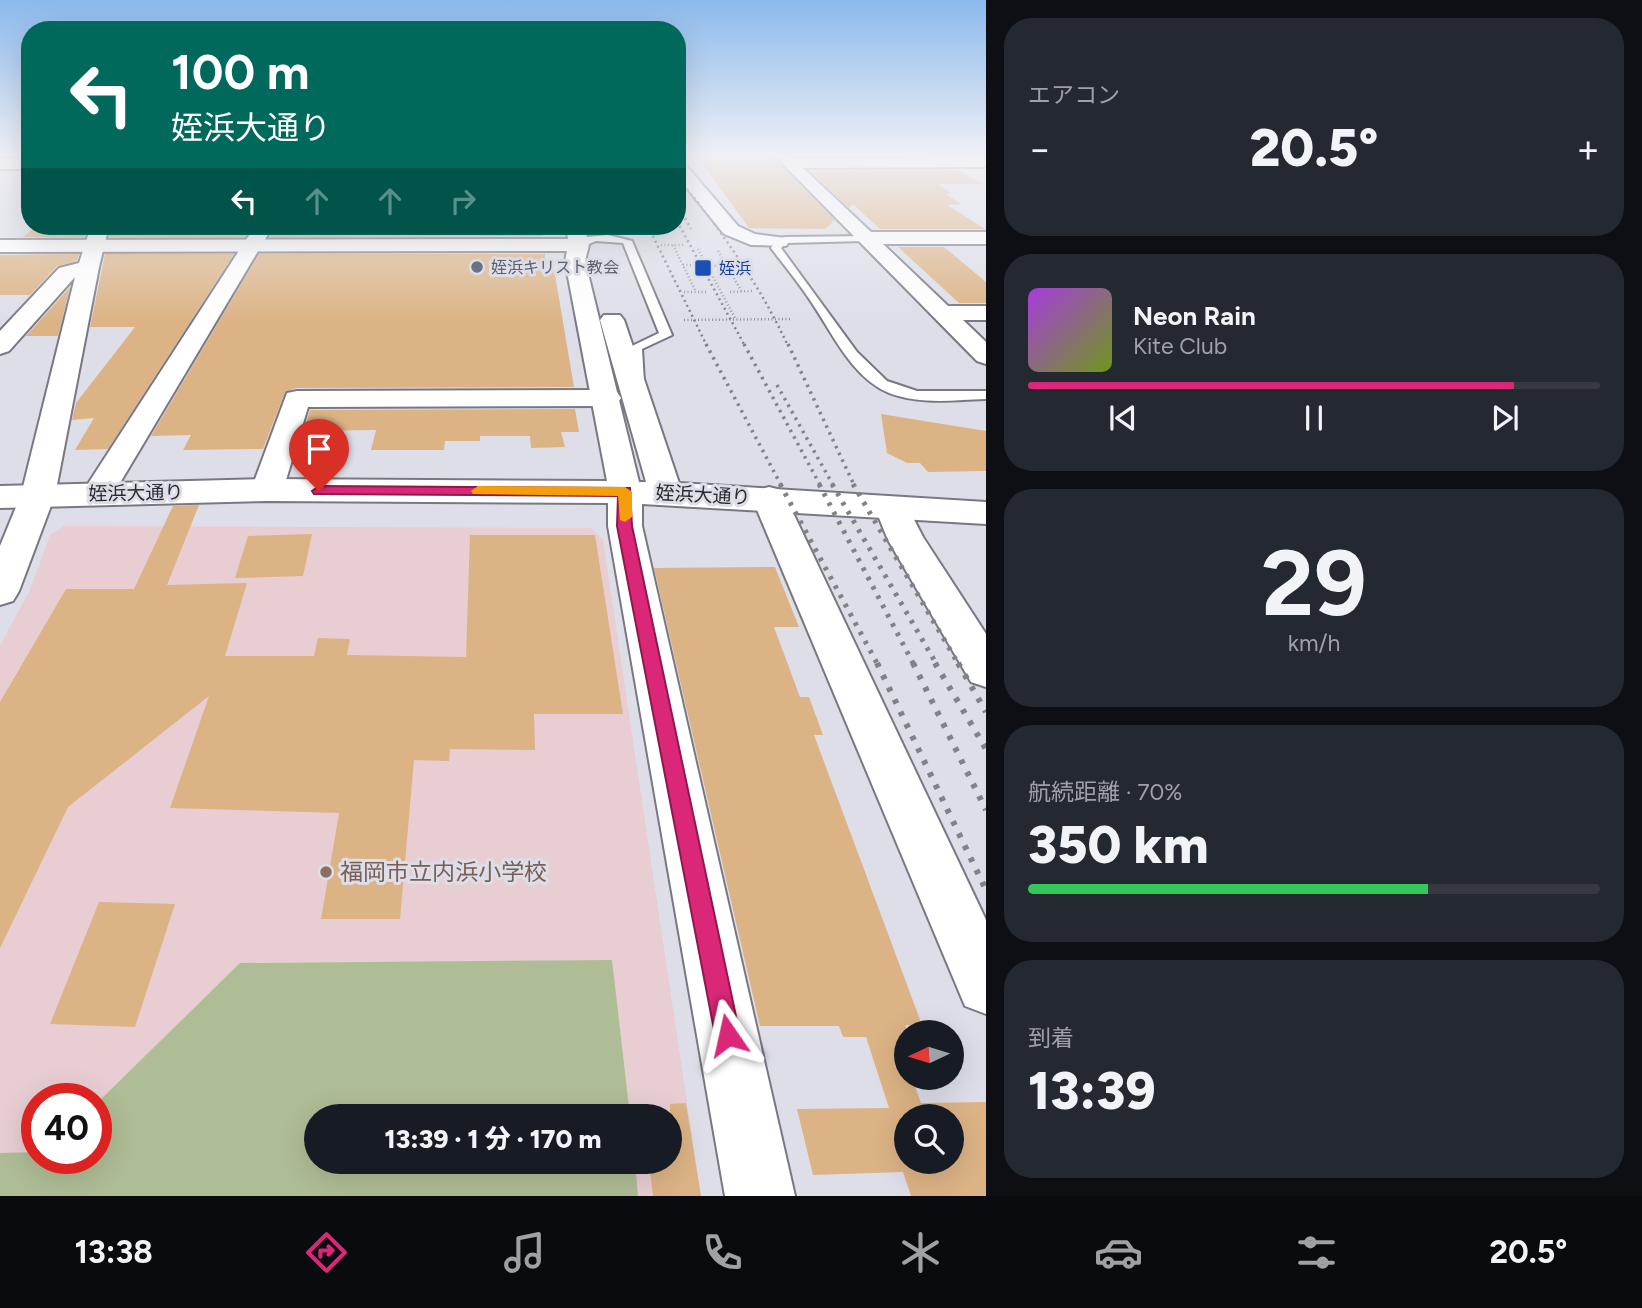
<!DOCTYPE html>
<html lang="ja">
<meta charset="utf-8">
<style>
body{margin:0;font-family:Figtree,"Noto Sans JP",sans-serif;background:#242831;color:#f1f3f6;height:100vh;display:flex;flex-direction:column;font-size:26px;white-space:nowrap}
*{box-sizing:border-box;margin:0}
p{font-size:23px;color:#9ea1a6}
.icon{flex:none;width:38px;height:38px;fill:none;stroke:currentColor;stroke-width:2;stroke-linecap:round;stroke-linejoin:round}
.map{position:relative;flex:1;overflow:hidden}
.side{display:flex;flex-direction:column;gap:18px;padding:18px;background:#0d0f14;width:656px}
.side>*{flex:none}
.top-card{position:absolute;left:21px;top:21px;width:665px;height:214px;border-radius:28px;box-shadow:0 7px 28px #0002;background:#00695c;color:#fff;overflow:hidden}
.needle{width:46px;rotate:266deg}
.fabs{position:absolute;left:894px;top:1020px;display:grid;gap:14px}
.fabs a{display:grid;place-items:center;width:70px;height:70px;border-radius:50%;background:#171b24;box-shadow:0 7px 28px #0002;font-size:35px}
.speed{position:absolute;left:21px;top:1083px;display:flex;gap:14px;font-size:35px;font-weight:700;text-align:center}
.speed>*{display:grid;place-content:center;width:91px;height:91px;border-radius:50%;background:#171b24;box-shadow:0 7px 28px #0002;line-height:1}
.speed .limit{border:10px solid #d22;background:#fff;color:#111}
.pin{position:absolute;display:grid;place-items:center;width:60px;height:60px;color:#fff;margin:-72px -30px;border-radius:50% 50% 50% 0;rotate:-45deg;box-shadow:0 0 7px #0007}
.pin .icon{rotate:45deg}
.me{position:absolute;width:77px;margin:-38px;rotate:349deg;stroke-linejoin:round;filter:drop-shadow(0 0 5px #0008)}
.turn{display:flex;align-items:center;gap:24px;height:147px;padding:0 35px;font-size:32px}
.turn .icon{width:91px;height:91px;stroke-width:2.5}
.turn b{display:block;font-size:49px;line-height:60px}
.lanes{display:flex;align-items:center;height:66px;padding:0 35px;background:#0003;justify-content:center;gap:35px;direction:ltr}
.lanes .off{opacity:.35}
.big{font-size:52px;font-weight:800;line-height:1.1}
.side .card{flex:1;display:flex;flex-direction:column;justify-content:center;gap:10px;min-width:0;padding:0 24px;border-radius:28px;background:#242831}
.side .dial{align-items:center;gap:0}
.dial b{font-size:91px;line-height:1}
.song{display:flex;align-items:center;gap:21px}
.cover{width:84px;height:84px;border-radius:10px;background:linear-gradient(135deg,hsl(280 70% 55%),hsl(80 70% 35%))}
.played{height:7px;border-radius:4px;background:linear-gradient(90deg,#db2777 85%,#363941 85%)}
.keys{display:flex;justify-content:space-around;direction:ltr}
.heat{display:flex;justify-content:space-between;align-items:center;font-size:38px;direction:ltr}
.charge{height:10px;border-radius:5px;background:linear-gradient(90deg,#34c759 70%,#363941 0)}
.trip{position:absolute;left:304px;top:1104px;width:378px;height:70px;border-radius:35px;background:#171b24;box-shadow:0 7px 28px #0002;font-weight:800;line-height:70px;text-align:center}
.tab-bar{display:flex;height:112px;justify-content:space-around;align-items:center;background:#090b0e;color:#9ea1a6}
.tab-bar .icon{width:49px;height:49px}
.tab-bar .active{color:#db2777}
.tab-bar b{font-size:32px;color:#f1f3f6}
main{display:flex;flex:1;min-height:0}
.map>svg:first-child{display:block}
.education{fill:#e8ced2;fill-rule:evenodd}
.green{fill:#afbd96}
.building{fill:#dcb385;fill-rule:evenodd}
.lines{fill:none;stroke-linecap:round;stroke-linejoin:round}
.lane-casing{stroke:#797882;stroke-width:4}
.street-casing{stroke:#797882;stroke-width:4}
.secondary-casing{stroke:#797882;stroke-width:4}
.path{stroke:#909098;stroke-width:2.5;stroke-dasharray:1 2.5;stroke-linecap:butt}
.lane{fill:#fff;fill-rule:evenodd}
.street{fill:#fff;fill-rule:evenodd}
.secondary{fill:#fff;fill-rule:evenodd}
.rail-far3{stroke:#818188;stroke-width:2.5;stroke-dasharray:2 3.5;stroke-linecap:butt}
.rail-far2{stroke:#818188;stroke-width:3.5;stroke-dasharray:2.5 5;stroke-linecap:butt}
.rail-far1{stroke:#818188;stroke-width:5;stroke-dasharray:3.5 7;stroke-linecap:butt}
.rail{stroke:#818188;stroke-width:6;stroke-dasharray:4.5 9;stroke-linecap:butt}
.route{fill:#db2777;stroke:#8e194d;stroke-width:2}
.slow{fill:#f59e0b}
.worship-dot{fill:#6b7280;stroke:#dedee9;stroke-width:2.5}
.transit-dot{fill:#1a4fb4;stroke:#dedee9;stroke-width:2.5}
.education-dot{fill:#8d6e63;stroke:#dedee9;stroke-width:2.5}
.labels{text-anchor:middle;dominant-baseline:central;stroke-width:6;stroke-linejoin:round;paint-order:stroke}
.far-worship-label{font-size:16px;fill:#5b616d;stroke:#dedee9;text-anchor:start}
.far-transit-label{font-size:16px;fill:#164399;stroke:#dedee9;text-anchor:start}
.street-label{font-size:19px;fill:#2a2a2e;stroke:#dedee9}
.near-education-label{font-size:23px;fill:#785e54;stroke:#dedee9;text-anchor:start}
</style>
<main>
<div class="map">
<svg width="986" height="1196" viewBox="0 0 986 1196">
<rect width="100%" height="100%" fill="#dedee9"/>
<path class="education" d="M64 526 591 528 603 540 701 1196H0V645L29 592 50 535ZM37 1099H96V1158H37ZM317 1116H670V1162H317Z"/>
<polygon class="green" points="612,960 630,1116 317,1116 317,1162 635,1162 638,1196 0,1196 0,1153 37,1152 37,1158 96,1158 96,1104 240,963"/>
<g class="building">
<polygon points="737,154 770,154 835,220 825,229 749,228 696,155"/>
<polygon points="959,170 982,184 938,184 952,194 946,194 961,204 947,205 985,229 880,229 853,204 849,208 810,171"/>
<polygon points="37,226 88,226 85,237 23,237"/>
<polygon points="125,226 252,226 245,237 109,237 112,227"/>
<polygon points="276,226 542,226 543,236 270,237"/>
<polygon points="898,247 944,247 986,282 986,303 959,303"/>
<polygon points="79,254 77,261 57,266 30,295 0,295 0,255"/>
<polygon points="105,254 234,254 108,449 75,450 94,418 72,420 76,403 135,327 90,327"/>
<polygon points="259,254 545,254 545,260 553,263 574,387 296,388 285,392 263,449 183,450 191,435 151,436"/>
<polygon points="70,287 58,336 26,336"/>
<polygon points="575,409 579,432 561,432 565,447 531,448 530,436 480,436 480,441 445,441 444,450 371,450 376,430 304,431 310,410"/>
<polygon points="881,414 986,431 986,471 928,472 920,463 907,463 887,453"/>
<polygon points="199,505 167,585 247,583 225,656 314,656 318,638 350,639 347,655 466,657 470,535 595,535 623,714 534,714 535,750 450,749 449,761 414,760 400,919 321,919 339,813 170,808 209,696 68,807 0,948 0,702 66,589 134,589 173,506"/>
<polygon points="312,534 303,576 235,578 248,536"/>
<path d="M775 567 799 627H774L800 697H809L823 735H814L922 1025H906V1078H912L921 1103 986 1102V1196H911L903 1172 813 1175 797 1109 889 1108 866 1037H843L839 1026H760L654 568ZM906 1116H952V1162H906Z"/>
<polygon points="99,902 175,904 135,1027 50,1024"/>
<polygon points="686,1103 701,1196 653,1196 649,1162 670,1162 670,1104"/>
</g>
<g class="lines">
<defs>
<g id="lane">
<polygon points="608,235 632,241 672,335 642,349 644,382 637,386 630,382 630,347 659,333 623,243 596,241 579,248 574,245 587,237"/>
<path d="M868 236 870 238 865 241 786 243 781 248 857 352 887 381 917 391H986V399C954 400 920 405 889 393 851 377 832 332 810 300 798 282 784 265 771 248L776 240 785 237Z"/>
</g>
<g id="street">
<rect x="0" y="159" width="30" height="10"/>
<polygon points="677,160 683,162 738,226 755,234 786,238 789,242 786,246 751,245 724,234 677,176"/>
<polygon points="91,226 109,226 99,267 55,495 19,591 13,601 0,605 0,546 21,495 75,277 9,351 0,354 0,331 59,268 79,263"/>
<polygon points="255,226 273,226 114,493 110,501 98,504 86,501 82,493"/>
<polygon points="607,390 617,392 621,398 617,404 607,406 308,407 283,490 279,497 267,501 255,497 251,490 287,393 297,391"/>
<polygon points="769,487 781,490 786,498 986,920 986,1014 965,1006 752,498 757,490"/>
<polygon points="892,497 904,500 923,537 986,634 986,687 971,682 888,540 875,508 880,500"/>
</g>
<g id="secondary">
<polygon points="773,154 789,154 793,158 986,157 986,167 803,168 871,232 986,232 986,244 883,244 948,306 986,306 986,320 963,320 986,342 986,364 977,361"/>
<polygon points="566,226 584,226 589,245 585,261 639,482 646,482 600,320 604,315 620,315 624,320 679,483 986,502 986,524 642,504 642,526 795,1196 725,1196 608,526 608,503 267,501 0,508 0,486 267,479 607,481 565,261 567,251 0,252 0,240 568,239"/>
</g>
</defs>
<use href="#lane" class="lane-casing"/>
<use href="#street" class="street-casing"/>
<use href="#secondary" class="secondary-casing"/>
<g class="path">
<polyline points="661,245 683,245"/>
<polyline points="673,245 696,292"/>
<polyline points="698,249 736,320"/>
<polyline points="718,251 742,292"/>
<polyline points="683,265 727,266"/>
<polyline points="684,292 706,292"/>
<polyline points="730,292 752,291"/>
<polyline points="684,320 791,319"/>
</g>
<use href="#lane" class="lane"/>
<use href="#street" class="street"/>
<use href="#secondary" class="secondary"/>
<g class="rail-far3">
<path d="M677 176C720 229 760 285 788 346"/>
<polyline points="677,204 691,229"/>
<polyline points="677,221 745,346"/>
<polyline points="648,226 707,346"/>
</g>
<g class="rail-far2">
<polyline points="706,344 781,485"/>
<polyline points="744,344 820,485"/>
<polyline points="788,344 854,485"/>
<polyline points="777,385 833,485"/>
</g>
<g class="rail-far1">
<polyline points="780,484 878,665"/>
<polyline points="819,484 914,665"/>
<polyline points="832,484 937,665"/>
<polyline points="853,484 959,665"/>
</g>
<g class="rail">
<polyline points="877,663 986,890"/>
<polyline points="913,663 986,810"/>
<polyline points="935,663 986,749"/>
<polyline points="958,663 986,712"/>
</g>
</g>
<linearGradient id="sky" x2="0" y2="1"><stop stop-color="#8bb9ec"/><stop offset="0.48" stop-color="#f0f0f5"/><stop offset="1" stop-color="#f0f0f5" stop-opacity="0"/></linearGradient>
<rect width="986" height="322" fill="url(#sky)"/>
<polygon class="route" points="319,486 630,488 632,526 740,1035 737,1044 728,1048 719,1044 715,1035 617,526 618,496 314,494 312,491"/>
<polygon class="slow" points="478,486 625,487 632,492 632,517 625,522 620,520 618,496 473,494 471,491"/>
<circle class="worship-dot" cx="477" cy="267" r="7"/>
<rect class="transit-dot" x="694" y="259" width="18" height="18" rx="3.5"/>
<circle class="education-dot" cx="326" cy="872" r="7"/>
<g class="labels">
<g class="far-worship-label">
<text x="491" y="267">姪浜キリスト教会</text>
</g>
<g class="far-transit-label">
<text x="719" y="268">姪浜</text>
</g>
<g class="street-label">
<text transform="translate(136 493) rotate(-1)">姪浜大通り</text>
<text transform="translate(703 495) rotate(3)">姪浜大通り</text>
</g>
<g class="near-education-label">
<text x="340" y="872">福岡市立内浜小学校</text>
</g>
</g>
</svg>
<div class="fabs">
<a><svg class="needle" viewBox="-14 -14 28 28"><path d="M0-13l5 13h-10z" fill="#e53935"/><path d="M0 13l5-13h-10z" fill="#9ea1a6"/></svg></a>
<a><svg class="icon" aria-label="search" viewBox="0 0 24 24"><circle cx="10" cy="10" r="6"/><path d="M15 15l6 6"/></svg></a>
</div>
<div class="speed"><div class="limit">40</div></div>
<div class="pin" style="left:319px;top:491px;background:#d93025"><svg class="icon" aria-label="arrive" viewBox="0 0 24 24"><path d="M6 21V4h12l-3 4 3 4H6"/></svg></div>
<svg class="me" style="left:728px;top:1035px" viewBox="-20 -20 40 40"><path d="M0-17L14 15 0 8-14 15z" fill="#db2777" stroke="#fff" stroke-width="4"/></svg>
<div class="trip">13:39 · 1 分 · 170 m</div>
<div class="top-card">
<div class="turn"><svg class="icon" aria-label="left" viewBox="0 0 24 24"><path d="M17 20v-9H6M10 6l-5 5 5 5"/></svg><div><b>100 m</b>姪浜大通り</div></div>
<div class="lanes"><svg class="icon" aria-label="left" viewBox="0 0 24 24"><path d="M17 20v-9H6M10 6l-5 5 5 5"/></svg><svg class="icon off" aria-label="ahead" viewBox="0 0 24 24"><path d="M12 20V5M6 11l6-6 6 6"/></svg><svg class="icon off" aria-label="ahead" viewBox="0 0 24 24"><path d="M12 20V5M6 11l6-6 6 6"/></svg><svg class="icon off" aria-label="right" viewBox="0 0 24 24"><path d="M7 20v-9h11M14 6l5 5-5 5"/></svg></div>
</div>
</div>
<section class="side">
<div class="card"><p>エアコン</p>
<div class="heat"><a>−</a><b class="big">20.5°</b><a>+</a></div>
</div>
<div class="card">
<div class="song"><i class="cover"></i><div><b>Neon Rain</b><p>Kite Club</p></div></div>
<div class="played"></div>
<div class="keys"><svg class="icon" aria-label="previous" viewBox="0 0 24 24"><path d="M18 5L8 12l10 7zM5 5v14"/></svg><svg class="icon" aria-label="pause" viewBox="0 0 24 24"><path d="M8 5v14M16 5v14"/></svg><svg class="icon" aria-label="next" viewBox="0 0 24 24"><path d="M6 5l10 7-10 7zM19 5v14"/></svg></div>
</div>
<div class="card dial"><b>29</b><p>km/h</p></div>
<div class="card"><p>航続距離 · 70%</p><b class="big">350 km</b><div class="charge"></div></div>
<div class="card"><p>到着</p><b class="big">13:39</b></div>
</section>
</main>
<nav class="tab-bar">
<b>13:38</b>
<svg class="icon active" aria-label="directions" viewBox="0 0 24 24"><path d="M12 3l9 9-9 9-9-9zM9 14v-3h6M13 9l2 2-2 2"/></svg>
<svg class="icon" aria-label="music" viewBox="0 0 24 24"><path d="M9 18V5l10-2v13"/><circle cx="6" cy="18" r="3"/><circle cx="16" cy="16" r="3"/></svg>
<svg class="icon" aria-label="phone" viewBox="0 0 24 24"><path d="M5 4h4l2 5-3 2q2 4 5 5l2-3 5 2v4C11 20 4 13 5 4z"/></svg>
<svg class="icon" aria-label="climate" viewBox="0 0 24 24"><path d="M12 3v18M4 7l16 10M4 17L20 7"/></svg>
<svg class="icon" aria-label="car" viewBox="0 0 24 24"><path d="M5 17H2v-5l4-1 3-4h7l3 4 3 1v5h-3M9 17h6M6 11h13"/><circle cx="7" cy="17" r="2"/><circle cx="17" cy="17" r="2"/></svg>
<svg class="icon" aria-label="filters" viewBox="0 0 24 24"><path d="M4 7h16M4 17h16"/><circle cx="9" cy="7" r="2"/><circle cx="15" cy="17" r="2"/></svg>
<b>20.5°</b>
</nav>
